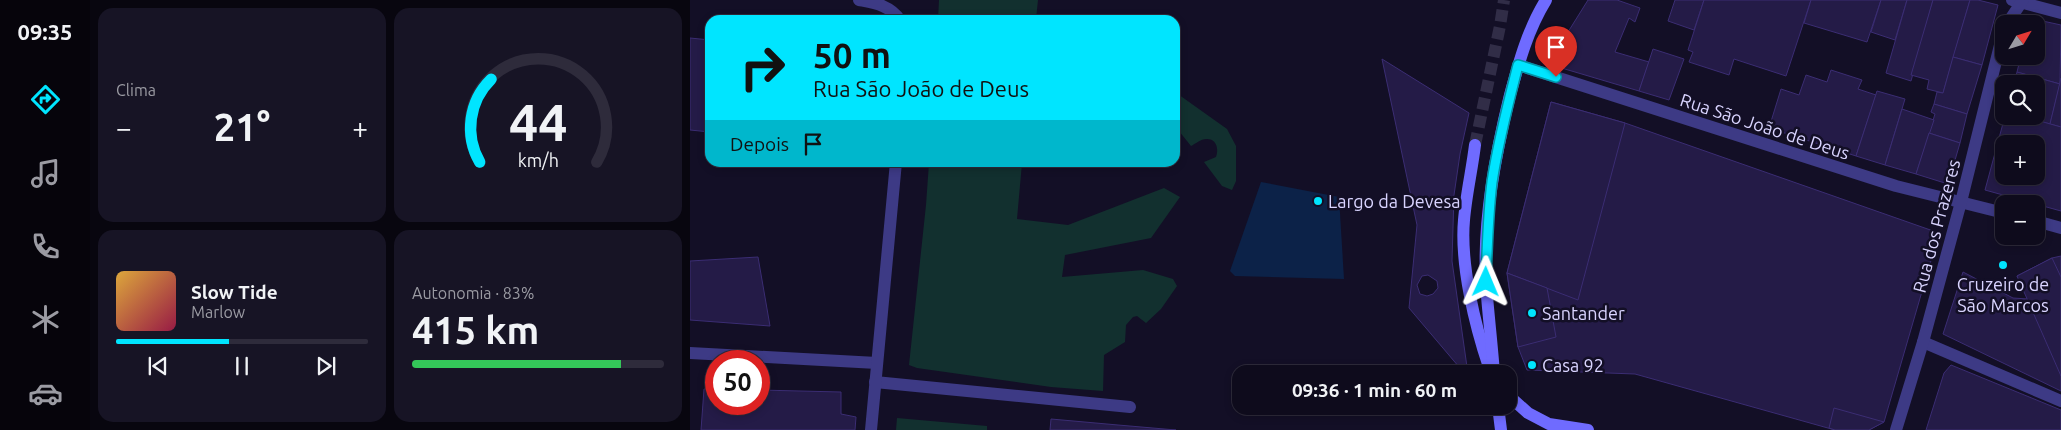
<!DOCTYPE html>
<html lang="pt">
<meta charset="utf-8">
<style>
body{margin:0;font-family:Ubuntu,sans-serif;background:#171425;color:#f1f3f6;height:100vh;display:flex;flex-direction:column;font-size:19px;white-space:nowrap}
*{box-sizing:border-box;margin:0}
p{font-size:16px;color:#9b9ba3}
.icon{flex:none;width:28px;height:28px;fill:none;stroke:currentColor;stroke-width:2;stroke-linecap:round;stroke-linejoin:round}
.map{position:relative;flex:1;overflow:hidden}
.panel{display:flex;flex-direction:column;gap:8px;padding:8px;background:#08060f;width:600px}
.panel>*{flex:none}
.guide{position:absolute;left:15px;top:15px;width:475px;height:152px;border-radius:15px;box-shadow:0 2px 8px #0003,0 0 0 1px #2e2b3b;background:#00e5ff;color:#111;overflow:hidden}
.needle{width:32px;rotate:52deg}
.controls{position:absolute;left:1305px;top:15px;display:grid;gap:10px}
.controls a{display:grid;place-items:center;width:50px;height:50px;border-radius:10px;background:#0e0b1c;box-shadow:0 2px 8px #0003,0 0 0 1px #2e2b3b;font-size:25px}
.speed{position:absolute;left:15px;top:350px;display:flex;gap:10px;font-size:25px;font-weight:700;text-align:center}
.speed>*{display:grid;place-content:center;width:65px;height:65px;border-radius:50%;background:#0e0b1c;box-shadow:0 2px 8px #0003,0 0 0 1px #2e2b3b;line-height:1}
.speed .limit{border:8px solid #d22;background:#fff;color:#111}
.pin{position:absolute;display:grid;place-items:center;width:42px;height:42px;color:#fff;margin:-51px -21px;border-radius:50% 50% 50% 0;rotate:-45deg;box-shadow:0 0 5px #0007}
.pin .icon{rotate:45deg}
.me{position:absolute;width:55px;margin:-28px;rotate:1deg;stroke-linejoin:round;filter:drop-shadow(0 0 4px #0008)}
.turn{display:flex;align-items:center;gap:18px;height:105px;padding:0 25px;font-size:22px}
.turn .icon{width:65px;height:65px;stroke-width:2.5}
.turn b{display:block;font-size:35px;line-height:42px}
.then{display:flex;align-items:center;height:48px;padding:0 25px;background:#0003;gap:10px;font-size:19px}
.big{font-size:38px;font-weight:600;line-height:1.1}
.panel .tile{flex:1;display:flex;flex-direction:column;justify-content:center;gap:8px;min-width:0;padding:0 18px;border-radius:15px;background:#171425}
.panel .dial{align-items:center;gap:0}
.dial svg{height:130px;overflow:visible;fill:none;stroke:#2e2b3b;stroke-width:7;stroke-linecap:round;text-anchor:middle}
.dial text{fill:#f1f3f6;stroke:none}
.song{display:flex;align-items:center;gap:15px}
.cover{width:60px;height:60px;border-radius:8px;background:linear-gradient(135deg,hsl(40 70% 55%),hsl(340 70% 35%))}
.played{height:5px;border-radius:2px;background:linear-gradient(90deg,#00e5ff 45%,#2e2b3b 45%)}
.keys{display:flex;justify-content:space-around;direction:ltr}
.heat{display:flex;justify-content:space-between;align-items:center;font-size:28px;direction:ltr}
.charge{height:8px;border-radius:4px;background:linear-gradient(90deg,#34c759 83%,#2e2b3b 0)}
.panel .tiles{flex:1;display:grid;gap:8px;grid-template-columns:repeat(2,1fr)}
.trip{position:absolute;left:542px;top:365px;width:285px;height:50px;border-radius:15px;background:#0e0b1c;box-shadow:0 2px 8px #0003,0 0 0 1px #2e2b3b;font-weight:600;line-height:50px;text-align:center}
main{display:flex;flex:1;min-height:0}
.dock{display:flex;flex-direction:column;width:90px;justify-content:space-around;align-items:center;background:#06040b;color:#9b9ba3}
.dock .icon{width:35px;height:35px}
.dock .on{color:#00e5ff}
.dock b{font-size:22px;color:#f1f3f6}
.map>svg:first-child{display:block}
.green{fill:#12302f}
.water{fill:#0c2248}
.building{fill:#241b47;stroke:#3b2d73;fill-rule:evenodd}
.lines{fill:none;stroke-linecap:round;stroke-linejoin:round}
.secondary-tunnel{stroke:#312d47;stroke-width:12;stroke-dasharray:12 6;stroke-linecap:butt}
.lane{stroke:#3d3a85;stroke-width:12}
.street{stroke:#3d3a85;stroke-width:12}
.secondary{stroke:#6f6bff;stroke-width:12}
.route-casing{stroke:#0095a6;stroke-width:12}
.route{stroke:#00e5ff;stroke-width:9}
.poi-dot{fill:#00e5ff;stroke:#130f26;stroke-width:2}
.labels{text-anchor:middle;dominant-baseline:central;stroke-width:5;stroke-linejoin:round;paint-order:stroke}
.street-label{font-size:18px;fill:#d9d4ff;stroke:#130f26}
.poi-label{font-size:18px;fill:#d9d4ff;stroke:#130f26;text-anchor:start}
</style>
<main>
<nav class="dock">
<b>09:35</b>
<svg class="icon on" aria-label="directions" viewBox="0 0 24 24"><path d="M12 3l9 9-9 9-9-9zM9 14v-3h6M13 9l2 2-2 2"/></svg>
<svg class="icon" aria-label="music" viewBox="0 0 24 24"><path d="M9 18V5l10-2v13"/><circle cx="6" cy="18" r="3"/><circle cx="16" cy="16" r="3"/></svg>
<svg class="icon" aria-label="phone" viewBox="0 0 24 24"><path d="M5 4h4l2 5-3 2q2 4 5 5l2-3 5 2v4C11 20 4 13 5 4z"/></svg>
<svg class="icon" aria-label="climate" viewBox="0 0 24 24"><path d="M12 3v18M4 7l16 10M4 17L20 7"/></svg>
<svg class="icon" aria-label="car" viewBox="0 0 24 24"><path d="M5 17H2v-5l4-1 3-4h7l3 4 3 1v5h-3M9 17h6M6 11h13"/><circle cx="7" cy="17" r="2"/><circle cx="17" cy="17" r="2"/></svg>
</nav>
<section class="panel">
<div class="tiles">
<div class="tile"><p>Clima</p>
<div class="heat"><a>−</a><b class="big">21°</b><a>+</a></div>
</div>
<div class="tile dial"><svg viewBox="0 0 100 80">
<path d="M14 69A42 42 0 1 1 86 69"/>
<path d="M14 69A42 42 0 0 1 21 18" stroke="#00e5ff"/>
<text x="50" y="56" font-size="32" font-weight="700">44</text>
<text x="50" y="72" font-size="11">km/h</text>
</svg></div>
<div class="tile">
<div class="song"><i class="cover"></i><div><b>Slow Tide</b><p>Marlow</p></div></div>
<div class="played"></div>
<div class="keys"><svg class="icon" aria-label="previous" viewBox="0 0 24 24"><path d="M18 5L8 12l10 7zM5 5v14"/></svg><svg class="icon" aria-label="pause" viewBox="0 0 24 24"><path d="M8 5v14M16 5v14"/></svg><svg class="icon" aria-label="next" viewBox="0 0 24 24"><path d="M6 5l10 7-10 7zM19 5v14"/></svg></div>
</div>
<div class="tile"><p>Autonomia · 83%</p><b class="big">415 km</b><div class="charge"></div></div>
</div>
</section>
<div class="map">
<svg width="1371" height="430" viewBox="0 0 1371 430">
<rect width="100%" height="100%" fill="#130f26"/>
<g class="green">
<polygon points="249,0 348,0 346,19 309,16 308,20 248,20"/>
<path d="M485 92 537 129 546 146V181L542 190 532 186 514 162 526 157C529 150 527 138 516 139 511 139 505 144 501 146L485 126Z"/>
<polygon points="239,163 332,163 327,219 378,225 474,188 490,197 461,238 375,255 372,277 453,270 483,279 487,286 471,309 456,323 447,316 443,317 436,325 435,342 414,355 413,391 361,387 227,368 219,365 236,205"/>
<polygon points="207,418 297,426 297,430 206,430"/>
</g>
<polygon class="water" points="571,182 649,197 654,279 545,276 540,271"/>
<g class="building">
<polygon points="898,0 927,0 950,8 945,22 939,18 925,52 959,62 949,91 858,64"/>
<polygon points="985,0 1014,0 1004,30 978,21"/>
<polygon points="1014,0 1121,0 1096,76 1044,59 1039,75 999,62 1003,52 998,50"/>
<polygon points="1121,0 1191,0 1177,42 1114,23"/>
<polygon points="1191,0 1217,0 1205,40 1181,32"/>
<polygon points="1217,0 1243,0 1221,81 1196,73"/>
<polygon points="1243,0 1280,0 1253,93 1237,89 1239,80 1221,75"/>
<polygon points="1280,0 1288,0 1308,5 1292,65 1263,57"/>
<polygon points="309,16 346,19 352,20 308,20"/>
<polygon points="1348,20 1371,25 1370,84 1327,72 1331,56 1346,56 1346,24 1341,24"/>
<polygon points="0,38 20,40 20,132 0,130"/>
<polygon points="963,49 994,59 979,100 949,91"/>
<polygon points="1263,57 1292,65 1277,114 1244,104 1247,92 1253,93"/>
<path d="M692 59 779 113 770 154 764 195 762 261 778 374H775L719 308 727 225ZM738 275 747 281 748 288 743 294 737 296 730 294 727 285 732 276Z"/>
<polygon points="1141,70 1172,80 1168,89 1186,95 1166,156 1079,128 1091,89 1109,95 1116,75 1137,82"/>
<polygon points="1327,72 1370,84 1360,124 1332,116 1346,116 1346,84 1324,84"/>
<polygon points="1371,78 1371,127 1360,124"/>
<polygon points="1187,91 1215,99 1195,165 1166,156"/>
<polygon points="861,102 935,123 1249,233 1194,422 1179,430 1145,430 945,374 837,370 828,347 817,273"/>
<polygon points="861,102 935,123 888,300 817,273"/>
<polygon points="1244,104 1277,114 1270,143 1239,133 1245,114 1241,112"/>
<polygon points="1212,109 1244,120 1226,174 1195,165"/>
<path d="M1315 116H1332L1371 127V211L1295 190ZM1314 144H1346V176H1314Z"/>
<polygon points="1239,133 1270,143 1258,184 1226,174"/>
<polygon points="1371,256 1371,391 1253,334 1273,272 1323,298 1338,299 1327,276 1362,258"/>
<polygon points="68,257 80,326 0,320 0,261"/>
<polygon points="1362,258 1371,277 1371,376 1327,276"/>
<polygon points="817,273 857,288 866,337 828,347"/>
<polygon points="1261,365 1371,410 1371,430 1236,430 1254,373"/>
<polygon points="14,389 26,389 26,404 69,404 69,390 151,392 151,414 166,417 165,430 11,430"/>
<polygon points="1144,408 1194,422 1179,430 1145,430 1139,428"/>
<polygon points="361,419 428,425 486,430 360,430"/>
</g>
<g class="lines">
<polyline class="secondary-tunnel" points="785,145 810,26 814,0"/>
<polyline class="lane" points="185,382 440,407"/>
<g class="street">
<path d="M169 0C184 3 200 5 210 20"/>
<polyline points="1322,0 1371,13"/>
<polyline points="1317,24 1333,0"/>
<polyline points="828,65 1206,186 1314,213"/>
<polyline points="1346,221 1371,228"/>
<polyline points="1233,342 1371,401"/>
<polyline points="0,353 187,363"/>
<polyline points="181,430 206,162"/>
<polyline points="1206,430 1233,342 1271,202 1314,29"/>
</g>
<g class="secondary">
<path d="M785 145C782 170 776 195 774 220 770 264 785 326 799 367"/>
<path d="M804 374C802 344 798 313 796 283 793 220 805 156 820 95 829 62 838 29 856 0"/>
<polyline points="819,396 838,413 859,424 898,430"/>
<polyline points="808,406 811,430"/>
</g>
</g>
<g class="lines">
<defs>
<path id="route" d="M796 282C797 248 798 215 802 182 808 142 818 104 828 65L866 77"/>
</defs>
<use href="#route" class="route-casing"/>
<use href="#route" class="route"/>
</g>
<g class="poi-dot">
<circle cx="628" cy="201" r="5"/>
<circle cx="1313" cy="265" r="5"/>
<circle cx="842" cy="313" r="5"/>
<circle cx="842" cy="365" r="5"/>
</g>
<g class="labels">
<g class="street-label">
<text transform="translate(1075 126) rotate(18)">Rua São João de Deus</text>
<text transform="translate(1246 226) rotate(-75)">Rua dos Prazeres</text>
</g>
<g class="poi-label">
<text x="638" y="201">Largo da Devesa</text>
<text x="1313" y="284" text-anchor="middle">Cruzeiro de<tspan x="1313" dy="21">São Marcos</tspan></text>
<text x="852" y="313">Santander</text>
<text x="852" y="365">Casa 92</text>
</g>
</g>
</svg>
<div class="controls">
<a><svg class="needle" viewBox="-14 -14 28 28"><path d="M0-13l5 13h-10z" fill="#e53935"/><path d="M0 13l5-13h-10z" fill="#9b9ba3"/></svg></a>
<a><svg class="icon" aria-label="search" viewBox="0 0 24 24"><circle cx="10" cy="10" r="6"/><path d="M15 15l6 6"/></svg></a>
<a>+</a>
<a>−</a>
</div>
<div class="speed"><div class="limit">50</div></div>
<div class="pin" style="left:866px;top:77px;background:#d93025"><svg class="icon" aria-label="arrive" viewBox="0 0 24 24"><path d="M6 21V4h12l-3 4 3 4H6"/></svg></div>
<svg class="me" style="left:796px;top:282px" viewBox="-20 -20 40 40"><path d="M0-17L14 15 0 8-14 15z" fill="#00e5ff" stroke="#fff" stroke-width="4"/></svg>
<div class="trip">09:36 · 1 min · 60 m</div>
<div class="guide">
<div class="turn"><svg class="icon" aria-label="right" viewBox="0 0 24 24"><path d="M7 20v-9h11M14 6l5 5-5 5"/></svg><div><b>50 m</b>Rua São João de Deus</div></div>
<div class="then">Depois<svg class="icon" aria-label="arrive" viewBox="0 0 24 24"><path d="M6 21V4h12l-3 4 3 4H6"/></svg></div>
</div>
</div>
</main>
